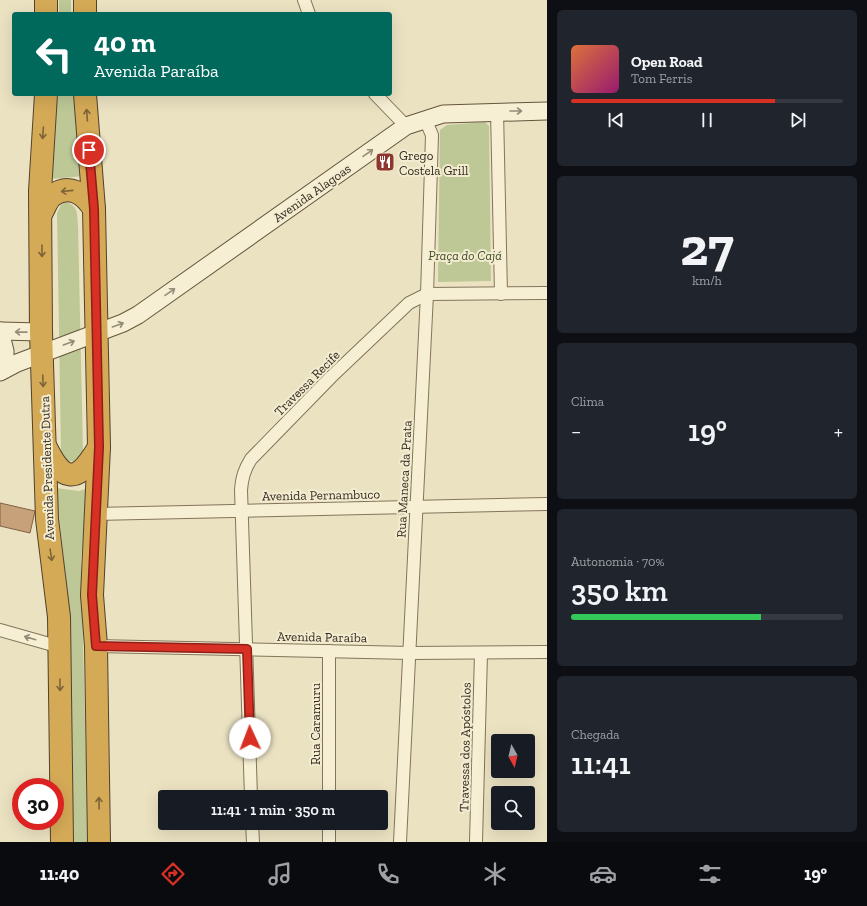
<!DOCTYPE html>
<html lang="pt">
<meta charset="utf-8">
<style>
body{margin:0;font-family:"Zilla Slab",serif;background:#20242c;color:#f1f3f6;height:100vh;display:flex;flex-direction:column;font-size:15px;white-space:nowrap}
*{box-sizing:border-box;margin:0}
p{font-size:13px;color:#9ea1a6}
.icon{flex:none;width:22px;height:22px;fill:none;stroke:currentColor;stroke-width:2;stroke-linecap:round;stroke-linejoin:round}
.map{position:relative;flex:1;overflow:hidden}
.sheet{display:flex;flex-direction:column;gap:10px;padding:10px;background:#0d0f14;width:320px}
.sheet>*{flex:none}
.hud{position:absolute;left:12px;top:12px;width:380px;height:84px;border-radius:4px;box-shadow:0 4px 16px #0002;background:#00695c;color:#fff;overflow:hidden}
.needle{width:26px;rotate:172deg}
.tools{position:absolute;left:491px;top:734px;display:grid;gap:8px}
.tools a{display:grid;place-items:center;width:44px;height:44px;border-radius:4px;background:#171b24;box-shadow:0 4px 16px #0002;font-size:20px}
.speed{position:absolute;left:12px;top:778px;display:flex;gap:8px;font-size:20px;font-weight:700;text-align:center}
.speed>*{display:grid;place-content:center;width:52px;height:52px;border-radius:50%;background:#171b24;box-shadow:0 4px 16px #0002;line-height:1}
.speed .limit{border:6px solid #d22;background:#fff;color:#111}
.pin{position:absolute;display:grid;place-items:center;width:34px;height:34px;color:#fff;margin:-17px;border:2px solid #fff;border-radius:50%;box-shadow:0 1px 4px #0007}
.me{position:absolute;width:44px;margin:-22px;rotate:358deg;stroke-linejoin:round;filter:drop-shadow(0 0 3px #0008)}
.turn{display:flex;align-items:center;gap:14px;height:84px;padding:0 16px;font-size:18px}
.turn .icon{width:52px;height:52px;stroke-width:2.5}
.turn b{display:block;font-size:28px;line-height:34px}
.big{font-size:30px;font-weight:600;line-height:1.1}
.sheet .card{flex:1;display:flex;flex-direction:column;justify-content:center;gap:6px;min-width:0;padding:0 14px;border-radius:6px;background:#20242c}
.sheet .dial{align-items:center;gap:0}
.dial b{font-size:52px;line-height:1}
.song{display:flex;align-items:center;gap:12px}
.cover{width:48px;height:48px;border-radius:6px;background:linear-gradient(135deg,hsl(20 70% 55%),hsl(320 70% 35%))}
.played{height:4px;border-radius:2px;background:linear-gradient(90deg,#d93025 75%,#363941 75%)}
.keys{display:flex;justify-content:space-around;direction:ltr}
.heat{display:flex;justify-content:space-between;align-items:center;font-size:22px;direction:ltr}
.charge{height:6px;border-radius:3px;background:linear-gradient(90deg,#34c759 70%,#363941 0)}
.trip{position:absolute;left:158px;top:790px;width:230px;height:40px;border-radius:4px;background:#171b24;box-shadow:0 4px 16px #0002;font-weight:600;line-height:40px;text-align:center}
.menu{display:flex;height:64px;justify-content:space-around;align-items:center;background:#090b0e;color:#9ea1a6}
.menu .icon{width:28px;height:28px}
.menu .on{color:#d93025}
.menu b{font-size:18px;color:#f1f3f6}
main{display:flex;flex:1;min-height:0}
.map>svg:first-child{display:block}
.green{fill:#bdc896}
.building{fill:#c7a17a;stroke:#816142}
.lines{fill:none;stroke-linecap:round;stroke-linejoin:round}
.street-casing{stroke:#83745a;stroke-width:14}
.secondary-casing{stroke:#65553d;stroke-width:19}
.highway-casing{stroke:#51422e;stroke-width:24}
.street{stroke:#f6efd4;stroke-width:12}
.secondary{stroke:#f6efd4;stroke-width:17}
.highway{stroke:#d5aa57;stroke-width:22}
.oneway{stroke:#958c78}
.oneway2{stroke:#7c6437}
.route-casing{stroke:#8d1f18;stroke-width:10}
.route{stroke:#d93025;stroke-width:7}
.labels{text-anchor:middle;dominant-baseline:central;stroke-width:4;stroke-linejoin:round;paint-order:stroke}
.poi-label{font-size:13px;fill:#342a1d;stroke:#f3ecd1;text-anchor:start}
.street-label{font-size:13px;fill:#342a1d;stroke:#f3ecd1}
.park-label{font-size:13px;font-style:italic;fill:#404f25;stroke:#f3ecd1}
</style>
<main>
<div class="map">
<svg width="547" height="842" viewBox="0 0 547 842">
<rect width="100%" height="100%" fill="#ebe2c2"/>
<g class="green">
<rect x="59" y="0" width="12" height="14"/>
<polygon points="58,94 74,94 82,148 84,176 50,179"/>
<polygon points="485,122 489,126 491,281 438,282 440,130 447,125"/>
<path d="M66 202C79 206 77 215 78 226L83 451 81 458 76 462C67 461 63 460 61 450L57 213 61 205Z"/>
<polygon points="56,488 79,491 88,488 81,559 88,842 73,842 69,606"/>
</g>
<polygon class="building" points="0,503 35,511 30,533 0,526"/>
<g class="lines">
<defs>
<g id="street">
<polyline points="304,0 309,14"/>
<polyline points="375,94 406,126"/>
<polyline points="497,111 501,294"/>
<polyline points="95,514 547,504"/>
<polyline points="0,630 60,647"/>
<polyline points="96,646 410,653 547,652"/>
<polyline points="329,651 329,797"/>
<path d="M251 797 241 490C242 478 244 470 251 459L331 377 409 303 427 294 547 293"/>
<polyline points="252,823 253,842"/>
<polyline points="329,823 329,842"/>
<polyline points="400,842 427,294 432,135 425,119"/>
<polyline points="476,842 481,653"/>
</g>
<g id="secondary">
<polyline points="0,331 41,332"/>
<polyline points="0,331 5,351 5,369"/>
<polyline points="0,372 17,363 123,323 138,315 406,126 443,114 547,111"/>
</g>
<g id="highway">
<polyline points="46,14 46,0"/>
<polyline points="85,14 85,0"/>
<polyline points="46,94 40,191 41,332 47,519 59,617 62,842"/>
<polyline points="85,94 94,209 97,354 99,447 92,595 96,646 99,842"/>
<path d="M42 212C45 207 47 200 52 196 69 183 85 194 94 209"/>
<path d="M45 446C49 453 52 460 57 466 75 488 90 462 99 447"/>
</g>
</defs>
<use href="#street" class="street-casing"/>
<use href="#secondary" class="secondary-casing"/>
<use href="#highway" class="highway-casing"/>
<use href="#street" class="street"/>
<use href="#secondary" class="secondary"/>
<use href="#highway" class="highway"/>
</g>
<defs><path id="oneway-shaft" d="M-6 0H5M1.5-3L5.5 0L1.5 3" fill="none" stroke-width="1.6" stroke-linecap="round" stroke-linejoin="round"/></defs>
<g class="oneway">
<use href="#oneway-shaft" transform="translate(516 111)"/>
<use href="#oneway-shaft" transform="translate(368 153) rotate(-35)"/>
<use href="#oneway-shaft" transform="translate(170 292) rotate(-35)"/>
<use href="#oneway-shaft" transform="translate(118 325) rotate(-20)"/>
<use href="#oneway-shaft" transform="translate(21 332) rotate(-179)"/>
<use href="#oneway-shaft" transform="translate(69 343) rotate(-20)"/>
<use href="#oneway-shaft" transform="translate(30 638) rotate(-164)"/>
</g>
<g class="oneway2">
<use href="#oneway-shaft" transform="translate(87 115) rotate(-94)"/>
<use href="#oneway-shaft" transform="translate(43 133) rotate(94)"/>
<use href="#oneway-shaft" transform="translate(67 191) rotate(174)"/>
<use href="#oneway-shaft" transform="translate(42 251) rotate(90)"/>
<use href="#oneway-shaft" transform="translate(43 381) rotate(88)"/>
<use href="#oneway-shaft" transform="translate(51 555) rotate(81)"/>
<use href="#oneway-shaft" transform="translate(60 685) rotate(89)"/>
<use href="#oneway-shaft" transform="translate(99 803) rotate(-91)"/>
</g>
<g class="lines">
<defs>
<polyline id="route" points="89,150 94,209 99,447 92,595 96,646 247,649 250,738"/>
</defs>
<use href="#route" class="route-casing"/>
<use href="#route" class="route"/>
</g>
<defs>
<symbol id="restaurant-square" viewBox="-11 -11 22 22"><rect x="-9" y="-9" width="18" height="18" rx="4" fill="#8e372e" stroke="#f3ecd1"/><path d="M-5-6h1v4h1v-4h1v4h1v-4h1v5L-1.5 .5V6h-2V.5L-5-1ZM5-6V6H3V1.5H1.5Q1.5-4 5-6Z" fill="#fff"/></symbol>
</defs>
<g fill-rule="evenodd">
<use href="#restaurant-square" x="374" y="151" width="22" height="22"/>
</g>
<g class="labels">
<g class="poi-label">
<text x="399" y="155">Grego<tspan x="399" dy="15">Costela Grill</tspan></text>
</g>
<g class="street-label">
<text transform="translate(312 193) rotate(-35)">Avenida Alagoas</text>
<text transform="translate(307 383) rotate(-45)">Travessa Recife</text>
<text transform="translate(47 468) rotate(-92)">Avenida Presidente Dutra</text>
<text transform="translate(404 479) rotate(-87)">Rua Maneca da Prata</text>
<text transform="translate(321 495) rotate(-1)">Avenida Pernambuco</text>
<text transform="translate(322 637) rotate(1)">Avenida Paraíba</text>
<text transform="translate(315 724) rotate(-90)">Rua Caramuru</text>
<text transform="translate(465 747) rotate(-89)">Travessa dos Apóstolos</text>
</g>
<g class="park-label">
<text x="465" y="255">Praça do Cajá</text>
</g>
</g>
</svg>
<div class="tools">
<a><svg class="needle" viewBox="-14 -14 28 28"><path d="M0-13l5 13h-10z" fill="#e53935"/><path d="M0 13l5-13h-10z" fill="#9ea1a6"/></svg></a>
<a><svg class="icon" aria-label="search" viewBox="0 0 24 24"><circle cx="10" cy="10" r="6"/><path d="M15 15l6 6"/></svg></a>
</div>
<div class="speed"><div class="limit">30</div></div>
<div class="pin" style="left:89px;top:150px;background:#d93025"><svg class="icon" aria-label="arrive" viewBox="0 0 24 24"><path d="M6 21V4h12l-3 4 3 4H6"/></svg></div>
<svg class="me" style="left:250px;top:738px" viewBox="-20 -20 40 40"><circle r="19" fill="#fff"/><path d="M0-13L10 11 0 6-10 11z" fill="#d93025"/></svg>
<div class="trip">11:41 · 1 min · 350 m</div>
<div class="hud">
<div class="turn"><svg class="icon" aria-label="left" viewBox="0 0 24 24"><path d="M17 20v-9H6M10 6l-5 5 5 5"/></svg><div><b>40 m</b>Avenida Paraíba</div></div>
</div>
</div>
<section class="sheet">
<div class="card">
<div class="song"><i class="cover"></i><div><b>Open Road</b><p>Tom Ferris</p></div></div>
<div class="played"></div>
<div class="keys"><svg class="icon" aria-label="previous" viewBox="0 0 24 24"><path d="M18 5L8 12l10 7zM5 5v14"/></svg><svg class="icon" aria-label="pause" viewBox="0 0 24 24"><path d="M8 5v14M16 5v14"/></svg><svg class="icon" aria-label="next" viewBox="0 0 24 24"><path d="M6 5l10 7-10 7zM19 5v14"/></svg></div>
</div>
<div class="card dial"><b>27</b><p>km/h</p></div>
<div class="card"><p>Clima</p>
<div class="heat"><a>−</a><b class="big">19°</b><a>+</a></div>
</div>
<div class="card"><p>Autonomia · 70%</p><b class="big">350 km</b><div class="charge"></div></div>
<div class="card"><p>Chegada</p><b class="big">11:41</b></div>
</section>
</main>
<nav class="menu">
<b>11:40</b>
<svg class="icon on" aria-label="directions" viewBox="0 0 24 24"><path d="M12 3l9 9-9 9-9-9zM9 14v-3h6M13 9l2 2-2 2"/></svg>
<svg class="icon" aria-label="music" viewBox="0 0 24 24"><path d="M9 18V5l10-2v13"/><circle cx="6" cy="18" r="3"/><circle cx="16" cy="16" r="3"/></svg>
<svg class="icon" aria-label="phone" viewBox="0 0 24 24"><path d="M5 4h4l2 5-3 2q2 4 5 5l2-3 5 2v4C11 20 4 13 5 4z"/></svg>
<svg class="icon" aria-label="climate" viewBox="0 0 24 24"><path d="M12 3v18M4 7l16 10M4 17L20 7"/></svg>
<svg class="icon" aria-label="car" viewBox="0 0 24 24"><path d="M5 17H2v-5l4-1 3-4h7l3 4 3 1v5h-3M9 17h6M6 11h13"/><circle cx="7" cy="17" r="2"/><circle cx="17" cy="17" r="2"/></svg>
<svg class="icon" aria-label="filters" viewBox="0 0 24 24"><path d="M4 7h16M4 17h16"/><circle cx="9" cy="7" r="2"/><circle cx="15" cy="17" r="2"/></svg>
<b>19°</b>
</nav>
